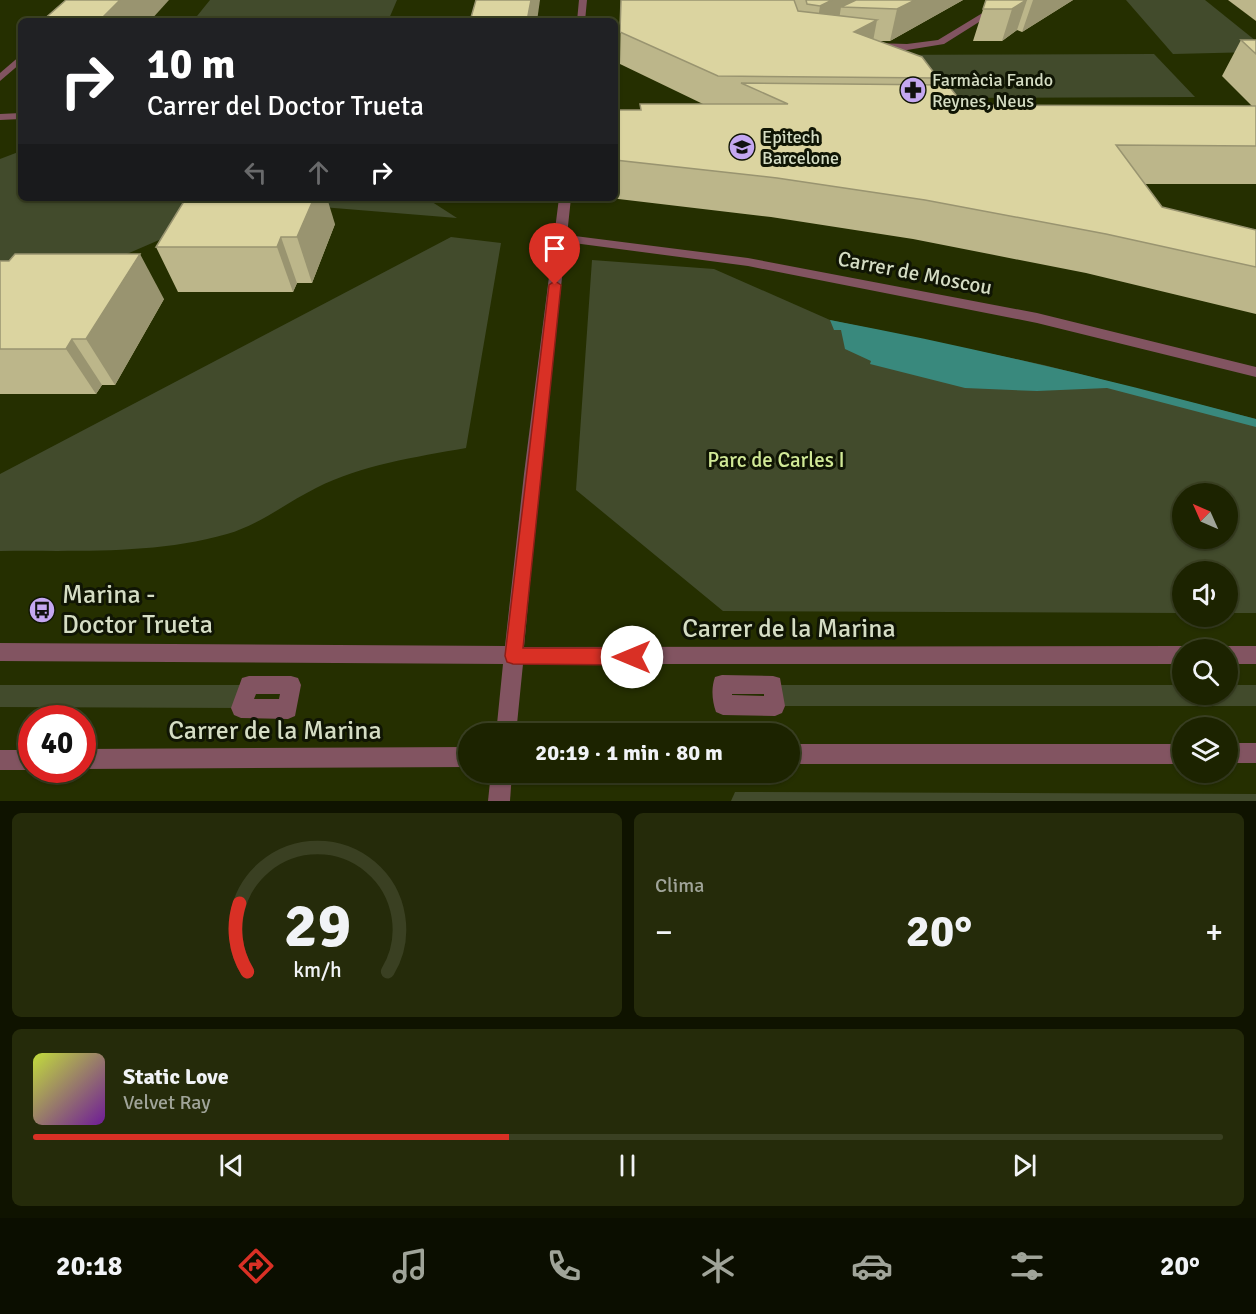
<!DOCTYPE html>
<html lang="es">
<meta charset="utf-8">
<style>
body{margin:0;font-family:Signika,sans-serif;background:#252b0a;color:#f1f3f6;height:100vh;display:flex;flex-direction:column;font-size:22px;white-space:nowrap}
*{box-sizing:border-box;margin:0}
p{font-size:20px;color:#a0a499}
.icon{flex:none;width:33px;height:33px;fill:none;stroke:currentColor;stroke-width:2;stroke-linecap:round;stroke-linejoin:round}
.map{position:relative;height:801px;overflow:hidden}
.sheet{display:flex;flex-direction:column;gap:12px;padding:12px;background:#0f1300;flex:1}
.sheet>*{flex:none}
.hud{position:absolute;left:18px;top:18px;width:600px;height:183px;border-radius:9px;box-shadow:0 2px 4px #0004,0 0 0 2px #3a4022;background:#202124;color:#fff;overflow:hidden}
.needle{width:39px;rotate:315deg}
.buttons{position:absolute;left:1172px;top:483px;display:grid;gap:12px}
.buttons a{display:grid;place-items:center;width:66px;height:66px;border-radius:50%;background:#1c2300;box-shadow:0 2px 4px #0004,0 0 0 2px #3a4022;font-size:30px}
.speed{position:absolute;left:18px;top:705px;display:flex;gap:12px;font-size:30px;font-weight:700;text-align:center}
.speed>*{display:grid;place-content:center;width:78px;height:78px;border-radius:50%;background:#1c2300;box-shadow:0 2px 4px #0004,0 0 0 2px #3a4022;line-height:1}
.speed .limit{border:9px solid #d22;background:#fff;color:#111}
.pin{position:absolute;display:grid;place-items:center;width:51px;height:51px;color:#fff;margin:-62px -26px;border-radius:50% 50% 50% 0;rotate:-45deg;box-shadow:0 0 6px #0007}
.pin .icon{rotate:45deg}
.me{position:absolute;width:66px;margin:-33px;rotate:270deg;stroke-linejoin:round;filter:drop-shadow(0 0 4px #0008)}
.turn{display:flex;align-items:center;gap:21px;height:126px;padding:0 30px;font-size:27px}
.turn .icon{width:78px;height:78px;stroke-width:2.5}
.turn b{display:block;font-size:42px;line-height:51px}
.lanes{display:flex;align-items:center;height:57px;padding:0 30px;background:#0003;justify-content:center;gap:30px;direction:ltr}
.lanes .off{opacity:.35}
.big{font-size:45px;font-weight:700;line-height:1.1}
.sheet .card{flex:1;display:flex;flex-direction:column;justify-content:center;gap:9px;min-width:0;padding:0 21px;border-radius:9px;background:#252b0a}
.sheet .dial{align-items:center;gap:0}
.dial svg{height:156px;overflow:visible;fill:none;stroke:#3a4022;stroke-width:7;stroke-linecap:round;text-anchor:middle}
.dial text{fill:#f1f3f6;stroke:none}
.song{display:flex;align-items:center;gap:18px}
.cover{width:72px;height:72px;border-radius:9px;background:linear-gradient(135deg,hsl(70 70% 55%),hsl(280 70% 35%))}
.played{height:6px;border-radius:3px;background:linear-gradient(90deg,#d93025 40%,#3a4022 40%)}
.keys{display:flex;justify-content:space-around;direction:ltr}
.heat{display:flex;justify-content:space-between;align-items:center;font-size:33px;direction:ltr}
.sheet .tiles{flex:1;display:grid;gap:12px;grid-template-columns:1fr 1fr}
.card:last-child{grid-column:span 2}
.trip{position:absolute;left:458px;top:723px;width:342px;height:60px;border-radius:30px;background:#1c2300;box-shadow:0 2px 4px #0004,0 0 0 2px #3a4022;font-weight:700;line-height:60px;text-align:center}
.menu{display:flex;height:96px;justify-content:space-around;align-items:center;background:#0b0e00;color:#a0a499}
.menu .icon{width:42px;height:42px}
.menu .active{color:#d93025}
.menu b{font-size:27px;color:#f1f3f6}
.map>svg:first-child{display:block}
.green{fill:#424b2c;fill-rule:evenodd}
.water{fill:#39897d}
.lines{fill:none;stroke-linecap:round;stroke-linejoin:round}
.minor{fill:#825461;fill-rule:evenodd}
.wall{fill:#bcb68a}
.shaded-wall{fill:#999470}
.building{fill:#dbd4a0;stroke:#999470;stroke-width:1.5}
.route{fill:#d93025;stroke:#8d1f18;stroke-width:1.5}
.labels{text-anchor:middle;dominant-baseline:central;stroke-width:6;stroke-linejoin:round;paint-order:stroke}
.far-poi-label{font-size:18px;fill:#d5ddc4;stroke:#101504;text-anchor:start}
.street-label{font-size:21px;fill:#d5ddc4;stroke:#101504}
.park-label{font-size:21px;fill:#d1e996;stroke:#101504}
.near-poi-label{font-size:26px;fill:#d5ddc4;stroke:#101504;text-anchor:start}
.near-street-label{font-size:26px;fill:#d5ddc4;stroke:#101504}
</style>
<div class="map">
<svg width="1256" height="801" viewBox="0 0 1256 801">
<rect width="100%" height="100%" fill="#252f00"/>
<g class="green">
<polygon points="210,0 397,0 388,21 193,21"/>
<polygon points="1126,0 1205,0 1256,41 1256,52 1173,54"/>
<polygon points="1154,54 1195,97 937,98 859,55"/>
<polygon points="21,151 21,198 426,198 457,218 249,201 0,309 0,159"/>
<path d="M451 237 501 243 466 448C415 457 362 465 316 488 286 503 259 525 227 534 153 555 76 550 0 551V474Z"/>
<path d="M592 260 714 269 830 320 1044 365 1256 419V613H1227V572H1182V613L723 611 576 490ZM1182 494H1227V538H1182Z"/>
<polygon points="0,685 249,685 241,708 0,707"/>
<polygon points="773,685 1182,685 1182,694 1227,694 1227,685 1256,685 1256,706 775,706"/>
<polygon points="735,792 1256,794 1256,801 731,801"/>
</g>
<path class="water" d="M830 320C973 347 1115 381 1256 419V427L1107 388 1037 391 965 388 870 364 871 361 845 349 841 330H834Z"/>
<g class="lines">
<g class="minor">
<polygon points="579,0 587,0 585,21 577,21"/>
<polygon points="1004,0 1014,0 944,44 907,50 873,49 868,46 873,43 907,44 938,40"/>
<polygon points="21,55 21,63 0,81 0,73"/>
<polygon points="21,113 21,119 0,120 0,114"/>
<polygon points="559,198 571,198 567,235 748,258 1037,313 1256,367 1256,377 1037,323 748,266 566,242 540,474 524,647 1182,646 1189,650 1182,650 1182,664 523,664 516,734 496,734 503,664 0,661 0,643 505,646 524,474"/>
<polygon points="1227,646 1256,646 1256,664 1227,664 1227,650 1220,650"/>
<path d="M722 675 773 676 780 678 785 706 782 713 775 716 723 715 716 712C712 701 711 688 715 677ZM732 694H764V696L732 695Z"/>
<path d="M249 676H291L298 678 301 685 295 716 288 719 241 718 234 715 231 708 242 678ZM256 694H280L279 699H254Z"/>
<rect x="1227" y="743" width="29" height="20"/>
<rect x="789" y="744" width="393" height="20"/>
<polygon points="468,747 468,767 82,769 82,749"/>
<polygon points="0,750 32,750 32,770 34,770 0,770"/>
<polygon points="491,772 512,772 510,801 488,801"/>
</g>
</g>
<g class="wall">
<polygon points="621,0 963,0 890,41 876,41 938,78 936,85 964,105 1252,106 1222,76 1241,40 1256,40 1256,184 1145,184 1162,207 1256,230 1256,314 1086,273 913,239 771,217 610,198 615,198 615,110 640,110 703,104 620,64"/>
<polygon points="986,0 1073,0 1022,32 1017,30 1002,41 973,41"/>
<polygon points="1228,0 1256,0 1256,21"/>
<polygon points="335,224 312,283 297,283 293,292 178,292 156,247"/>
<polygon points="0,261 164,299 115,385 102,385 96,394 0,394"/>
</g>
<g class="shaded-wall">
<polygon points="120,0 169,0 150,21 99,21"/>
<polygon points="531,0 540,0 537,21 527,21"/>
<polygon points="832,0 888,0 841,7 838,26 815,38 820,6"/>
<polygon points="915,0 963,0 890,41 897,9"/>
<polygon points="1026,0 1027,0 1017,30 1002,41 1012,9"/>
<polygon points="1033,0 1073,0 1022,32"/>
<polygon points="877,20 871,52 854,32"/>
<polygon points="313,198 327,198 335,224 312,283 297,237"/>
<polygon points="281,237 297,283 293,292 277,247"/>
<polygon points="140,254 164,299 115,385 86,339"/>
<polygon points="72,339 102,385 96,394 66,349"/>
</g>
<g class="building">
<polygon points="66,0 120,0 99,21 42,21"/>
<polygon points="476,0 531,0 527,21 470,21"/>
<polygon points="621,0 794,0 798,11 877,20 854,32 922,57 938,78 718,76 620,32"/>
<polygon points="806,0 832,0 820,6 807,4"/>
<polygon points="856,0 915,0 897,9 841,7"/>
<polygon points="986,0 1026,0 1012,9 983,9"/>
<polygon points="1241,40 1256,40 1256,54"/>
<polygon points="741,83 948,85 964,105 1256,106 1256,146 1116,145 1162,207 1256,230 1256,267 1106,234 925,200 777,178 615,160 615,110 641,110 640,104 788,104"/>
<polygon points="186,198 314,198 297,237 281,237 277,247 156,247"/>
<polygon points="15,254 140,254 86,339 72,339 66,349 0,349 0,261 9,261"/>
</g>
<polygon class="route" points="555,281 561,285 523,648 632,648 638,651 641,657 638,662 632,665 513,664 507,662 505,656 549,285"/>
<defs>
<symbol id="pharmacy-disc" viewBox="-11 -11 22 22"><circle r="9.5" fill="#c4a7f1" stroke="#101504"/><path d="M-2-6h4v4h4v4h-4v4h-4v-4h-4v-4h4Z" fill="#111"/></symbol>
<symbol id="school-disc" viewBox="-11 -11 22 22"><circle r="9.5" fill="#c4a7f1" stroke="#101504"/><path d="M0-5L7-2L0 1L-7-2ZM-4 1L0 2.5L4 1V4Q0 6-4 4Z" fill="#111"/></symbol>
<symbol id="bus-disc" viewBox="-11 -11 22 22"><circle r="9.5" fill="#c4a7f1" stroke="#101504"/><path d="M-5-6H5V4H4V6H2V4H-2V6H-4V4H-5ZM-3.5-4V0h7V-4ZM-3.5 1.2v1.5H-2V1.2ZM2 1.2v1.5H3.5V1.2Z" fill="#111"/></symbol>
</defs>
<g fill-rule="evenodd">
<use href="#pharmacy-disc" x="898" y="75" width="30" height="30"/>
<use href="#school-disc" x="727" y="132" width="30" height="30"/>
<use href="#bus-disc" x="27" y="595" width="30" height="30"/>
</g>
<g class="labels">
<g class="far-poi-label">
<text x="932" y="80">Farmàcia Fando<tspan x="932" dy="21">Reynes, Neus</tspan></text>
<text x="762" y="137">Epitech<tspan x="762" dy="21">Barcelone</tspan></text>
</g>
<g class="street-label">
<text transform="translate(915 273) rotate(11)">Carrer de Moscou</text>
</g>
<g class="park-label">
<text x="776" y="460">Parc de Carles I</text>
</g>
<g class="near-poi-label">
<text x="62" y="595">Marina -<tspan x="62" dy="30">Doctor Trueta</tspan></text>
</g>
<g class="near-street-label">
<text x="789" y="629">Carrer de la Marina</text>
<text x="275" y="731">Carrer de la Marina</text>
</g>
</g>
</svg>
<div class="buttons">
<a><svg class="needle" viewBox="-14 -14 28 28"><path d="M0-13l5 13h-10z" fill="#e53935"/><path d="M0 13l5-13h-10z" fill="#a0a499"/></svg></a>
<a><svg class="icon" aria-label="sound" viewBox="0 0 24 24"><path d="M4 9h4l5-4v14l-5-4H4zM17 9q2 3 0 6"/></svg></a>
<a><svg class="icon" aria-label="search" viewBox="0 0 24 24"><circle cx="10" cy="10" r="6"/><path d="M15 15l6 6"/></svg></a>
<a><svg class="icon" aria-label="layers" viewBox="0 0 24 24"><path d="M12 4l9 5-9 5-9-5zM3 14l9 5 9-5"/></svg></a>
</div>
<div class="speed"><div class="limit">40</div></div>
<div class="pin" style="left:555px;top:285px;background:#d93025"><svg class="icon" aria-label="arrive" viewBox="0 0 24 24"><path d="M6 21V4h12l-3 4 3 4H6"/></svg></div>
<svg class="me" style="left:632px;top:657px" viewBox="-20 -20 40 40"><circle r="19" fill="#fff"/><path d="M0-13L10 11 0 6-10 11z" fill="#d93025"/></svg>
<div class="trip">20:19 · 1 min · 80 m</div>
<div class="hud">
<div class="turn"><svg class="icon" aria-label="right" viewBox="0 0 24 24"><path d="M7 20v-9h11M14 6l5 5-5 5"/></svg><div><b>10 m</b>Carrer del Doctor Trueta</div></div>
<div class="lanes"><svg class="icon off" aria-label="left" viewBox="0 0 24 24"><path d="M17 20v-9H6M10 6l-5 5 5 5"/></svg><svg class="icon off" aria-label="ahead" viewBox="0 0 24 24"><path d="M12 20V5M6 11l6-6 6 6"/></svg><svg class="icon" aria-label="right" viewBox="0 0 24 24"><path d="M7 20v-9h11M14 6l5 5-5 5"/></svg></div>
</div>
</div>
<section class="sheet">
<div class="tiles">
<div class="card dial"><svg viewBox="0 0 100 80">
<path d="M14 69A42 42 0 1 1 86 69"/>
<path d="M14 69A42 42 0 0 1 10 34" stroke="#d93025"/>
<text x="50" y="56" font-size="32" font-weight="700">29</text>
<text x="50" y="72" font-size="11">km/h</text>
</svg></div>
<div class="card"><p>Clima</p>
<div class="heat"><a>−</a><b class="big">20°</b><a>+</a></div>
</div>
<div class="card">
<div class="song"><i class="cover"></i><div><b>Static Love</b><p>Velvet Ray</p></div></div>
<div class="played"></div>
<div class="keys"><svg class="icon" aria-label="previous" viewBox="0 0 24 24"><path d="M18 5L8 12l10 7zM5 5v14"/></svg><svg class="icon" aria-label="pause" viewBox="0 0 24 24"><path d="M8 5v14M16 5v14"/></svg><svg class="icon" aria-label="next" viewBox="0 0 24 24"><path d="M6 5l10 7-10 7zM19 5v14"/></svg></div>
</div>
</div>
</section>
<nav class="menu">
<b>20:18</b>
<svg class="icon active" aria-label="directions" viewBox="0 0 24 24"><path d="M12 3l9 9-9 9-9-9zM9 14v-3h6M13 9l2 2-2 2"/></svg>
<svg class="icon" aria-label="music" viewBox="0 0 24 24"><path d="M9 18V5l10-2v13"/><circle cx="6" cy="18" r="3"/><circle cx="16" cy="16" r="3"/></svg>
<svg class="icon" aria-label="phone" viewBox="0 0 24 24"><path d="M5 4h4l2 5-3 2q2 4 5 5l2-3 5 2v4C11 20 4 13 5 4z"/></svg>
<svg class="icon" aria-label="climate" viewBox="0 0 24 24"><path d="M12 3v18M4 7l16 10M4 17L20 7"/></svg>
<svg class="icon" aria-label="car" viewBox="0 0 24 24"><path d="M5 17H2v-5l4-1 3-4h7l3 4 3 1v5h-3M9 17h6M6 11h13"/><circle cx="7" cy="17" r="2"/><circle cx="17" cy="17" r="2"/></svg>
<svg class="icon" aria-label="filters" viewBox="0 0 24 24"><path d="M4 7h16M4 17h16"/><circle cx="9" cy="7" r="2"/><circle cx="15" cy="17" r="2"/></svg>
<b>20°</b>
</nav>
